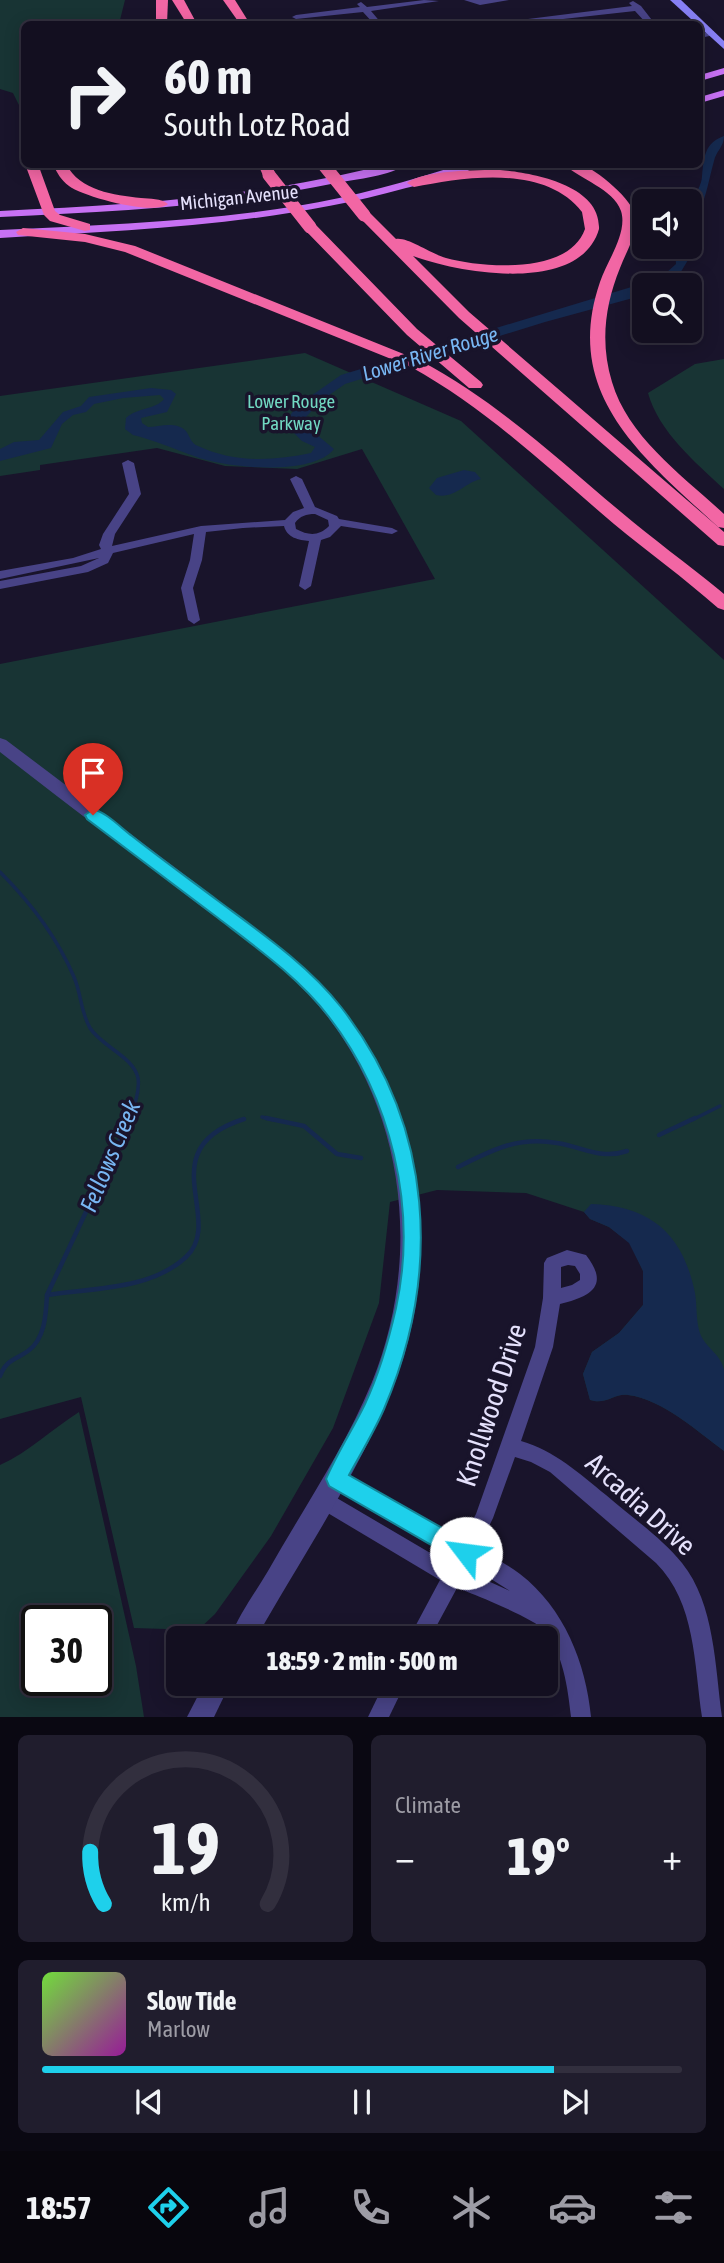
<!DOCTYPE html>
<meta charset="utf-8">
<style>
body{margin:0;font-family:"Asap Condensed",sans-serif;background:#201d2d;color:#f1f3f6;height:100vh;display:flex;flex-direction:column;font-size:26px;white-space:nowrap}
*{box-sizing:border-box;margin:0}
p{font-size:23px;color:#9d9ca5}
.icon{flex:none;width:38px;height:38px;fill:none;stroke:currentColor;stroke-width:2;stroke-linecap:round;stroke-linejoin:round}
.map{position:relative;height:1717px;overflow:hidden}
.side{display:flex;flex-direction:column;gap:18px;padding:18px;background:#0a0812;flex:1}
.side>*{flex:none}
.guide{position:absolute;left:21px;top:21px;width:682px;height:147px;border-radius:10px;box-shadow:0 4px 18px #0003,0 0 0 2px #322f3e;background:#130f20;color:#f1f3f6;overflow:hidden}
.tools{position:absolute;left:632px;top:189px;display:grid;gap:14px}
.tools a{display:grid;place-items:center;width:70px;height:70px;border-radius:10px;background:#130f20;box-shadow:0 4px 18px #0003,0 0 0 2px #322f3e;font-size:35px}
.speed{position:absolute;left:21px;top:1605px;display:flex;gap:14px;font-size:35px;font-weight:700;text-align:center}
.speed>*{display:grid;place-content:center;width:91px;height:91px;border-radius:50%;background:#130f20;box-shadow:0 4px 18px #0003,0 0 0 2px #322f3e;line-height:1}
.speed .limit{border:4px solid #111;border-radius:10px;background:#fff;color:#111}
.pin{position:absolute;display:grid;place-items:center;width:60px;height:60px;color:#fff;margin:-72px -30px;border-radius:50% 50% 50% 0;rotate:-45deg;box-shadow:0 0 7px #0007}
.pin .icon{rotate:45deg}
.me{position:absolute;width:77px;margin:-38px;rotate:300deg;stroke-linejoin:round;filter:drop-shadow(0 0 5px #0008)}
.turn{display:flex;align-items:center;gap:24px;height:147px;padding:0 28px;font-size:32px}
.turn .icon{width:91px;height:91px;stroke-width:2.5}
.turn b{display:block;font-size:49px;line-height:60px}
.big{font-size:52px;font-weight:800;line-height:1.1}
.side .tile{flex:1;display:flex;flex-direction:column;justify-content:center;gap:10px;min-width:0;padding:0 24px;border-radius:10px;background:#201d2d}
.side .dial{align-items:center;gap:0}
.dial svg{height:182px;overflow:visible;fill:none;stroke:#322f3e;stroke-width:7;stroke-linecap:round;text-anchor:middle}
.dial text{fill:#f1f3f6;stroke:none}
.song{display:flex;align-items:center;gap:21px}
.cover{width:84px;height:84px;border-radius:10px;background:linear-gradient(135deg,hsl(100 70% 55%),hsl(300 70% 35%))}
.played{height:7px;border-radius:4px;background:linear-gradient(90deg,#1ed0eb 80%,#322f3e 80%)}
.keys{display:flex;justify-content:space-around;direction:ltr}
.heat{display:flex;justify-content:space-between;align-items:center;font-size:38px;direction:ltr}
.side .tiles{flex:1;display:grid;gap:18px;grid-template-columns:1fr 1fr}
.tile:last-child{grid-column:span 2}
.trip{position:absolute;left:166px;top:1626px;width:392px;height:70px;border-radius:10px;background:#130f20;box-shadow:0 4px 18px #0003,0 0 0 2px #322f3e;font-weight:800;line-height:70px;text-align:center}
.menu{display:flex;height:112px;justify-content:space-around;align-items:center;background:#08060d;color:#9d9ca5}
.menu .icon{width:49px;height:49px}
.menu .on{color:#1ed0eb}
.menu b{font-size:32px;color:#f1f3f6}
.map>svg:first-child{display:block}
.green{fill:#183434;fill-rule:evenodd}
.water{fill:#15294e}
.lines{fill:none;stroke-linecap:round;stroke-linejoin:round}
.stream-far1{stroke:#15294e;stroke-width:3.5}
.stream{stroke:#15294e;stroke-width:4.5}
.minor{fill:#484386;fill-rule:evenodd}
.tertiary{fill:#484386;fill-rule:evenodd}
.secondary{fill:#8780f4;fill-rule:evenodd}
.primary{fill:#c771f3;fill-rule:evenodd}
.motorway{fill:#f266a4;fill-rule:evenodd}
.motorway-bridge{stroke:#f266a4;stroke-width:13}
.route{fill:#1ed0eb;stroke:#148799;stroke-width:2}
.labels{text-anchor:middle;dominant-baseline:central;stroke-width:7;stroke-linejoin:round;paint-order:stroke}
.far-street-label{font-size:19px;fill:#e5e1fc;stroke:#19142b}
.far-park-label{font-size:19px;fill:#71d8c2;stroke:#19142b}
.far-water-label{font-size:21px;font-style:italic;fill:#78b6f3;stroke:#19142b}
.water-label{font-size:24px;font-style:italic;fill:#78b6f3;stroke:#19142b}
.near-street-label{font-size:28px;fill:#e5e1fc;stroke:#19142b}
</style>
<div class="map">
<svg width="724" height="1717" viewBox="0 0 724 1717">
<rect width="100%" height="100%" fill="#19142b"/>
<g class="green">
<polygon points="0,0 125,0 119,24 24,24 24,115 13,93 0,89"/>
<path d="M305 353 461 421 724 660V1451C697 1431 662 1399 628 1395 614 1393 607 1405 590 1400L583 1374 592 1352 619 1333 643 1305V1271L630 1243 609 1227 590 1219 584 1212 526 1193 437 1190 390 1202 379 1303 333 1428 271 1536 215 1614 198 1630 134 1628 81 1397 0 1419V664L435 579 362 449 297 469 225 466 157 448 40 465V470L0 476V396Z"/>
<path d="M724 359V489C695 462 659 432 648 393L695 364Z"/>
<path d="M79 1412 136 1666 144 1717H0V1465C29 1452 52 1429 79 1412ZM37 1620H96V1680H37Z"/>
</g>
<g class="water">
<path d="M724 136C724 147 716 151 714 161 709 179 707 193 700 210 695 221 698 231 690 241 689 228 688 214 692 202 695 194 702 185 702 176 704 158 704 143 724 136Z"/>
<path d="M675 247H684L688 260 679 275 664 285H644V295L545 322 345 384 322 400 304 419 305 425 334 449C312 477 224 468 194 456 174 449 154 440 133 435L125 429 126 418C138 407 155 410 164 399L160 395 123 398 94 404 86 412 73 415 62 424 51 448 0 461V449L14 442 39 440 63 412 81 406 89 397 151 388 171 390 176 394 167 412 141 418 142 423 148 427C159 427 174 421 185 430 190 435 190 443 198 446 234 463 273 461 311 453L315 447 302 441 288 427 291 414 298 405 341 375 638 285 666 273 676 264Z"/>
<path d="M464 470 475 472 481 479C464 483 455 499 436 495L429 488 437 478Z"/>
<path d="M591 1204C651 1206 683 1234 695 1293 697 1305 696 1318 699 1330 703 1347 721 1353 724 1370 724 1393 724 1427 724 1451 697 1431 662 1399 628 1395 614 1393 607 1405 590 1400L583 1374 592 1352 619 1333 643 1305V1271L629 1243 609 1227 590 1219 584 1212Z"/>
</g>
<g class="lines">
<g class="stream-far1">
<path d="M0 872C31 903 57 937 74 977 81 993 81 1013 90 1028 101 1046 134 1057 138 1078 140 1091 134 1108 129 1120"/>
<polyline points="262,1117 274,1120"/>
<polyline points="692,1120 720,1106"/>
</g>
<g class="stream">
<polyline points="266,1118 304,1126 337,1154 361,1158"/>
<polyline points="659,1135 695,1118"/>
<path d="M458 1167C492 1150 518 1136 557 1143 583 1147 601 1160 627 1151"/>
<path d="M47 1295C92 1288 151 1290 186 1257 226 1220 149 1149 244 1119"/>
<path d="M0 1376C6 1360 15 1360 28 1351 45 1339 46 1314 47 1295L130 1118"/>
</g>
<g class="minor">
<polygon points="424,0 439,1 371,11 382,24 374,24 363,12 296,19 292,17 296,15 360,7 357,4 361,2 367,7"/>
<polygon points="464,0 509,0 480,5"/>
<polygon points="633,1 641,6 655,24 647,24 635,11 518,24 499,24 503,22 632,6 629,3"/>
<polygon points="711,31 714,31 714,35 700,38 700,34"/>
<path d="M128 460 134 463 141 494 115 534 112 546 201 526 285 520 293 512 304 508 290 479 296 476 302 479 315 507 337 516 339 519 392 528 398 531 392 534 341 526 330 537 321 540 311 586 305 590 299 586 309 541C299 540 287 538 284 526L243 528 206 532 202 560 193 588 200 620 194 624 188 620 181 588 190 560 194 534 113 553 108 563 88 572 0 589V581L81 566 99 558 0 579V571L73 558 101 549 99 545 103 534 129 494 122 463ZM315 514 328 520 329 526C319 536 309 536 296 529L295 523C300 516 306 514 315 514Z"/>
<path d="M567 1250 586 1255C610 1286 591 1296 560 1304L553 1347 521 1441C555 1451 579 1473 606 1495 631 1517 661 1537 682 1563 715 1604 715 1667 722 1717H702C694 1664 696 1603 656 1563L550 1472 531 1462 515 1457 493 1518 478 1549C492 1557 507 1564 520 1574 564 1608 586 1663 591 1717H571C568 1689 563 1652 544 1630 535 1619 472 1593 457 1588L430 1638H409L440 1580 316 1506 314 1500 316 1494 323 1491 330 1494 449 1564 453 1556 329 1485 327 1479 329 1473 336 1470 343 1473 462 1540 476 1514 535 1347 543 1298 544 1263 547 1258ZM568 1265 575 1266 580 1274V1280L572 1285 561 1288V1267ZM469 1565 510 1591 466 1571Z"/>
<polygon points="384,1684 405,1684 389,1717 368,1717"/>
</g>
<g class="tertiary">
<path d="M0 738 6 740 275 943C298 963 322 982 340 1006 424 1112 443 1255 395 1382 362 1468 302 1557 256 1638H230C239 1614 255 1593 268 1571 303 1509 345 1448 372 1382 421 1261 407 1119 327 1016 291 969 239 935 193 900 129 851 64 802 0 752Z"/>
<polygon points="204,1684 230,1684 214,1717 187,1717"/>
</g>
<polygon class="secondary" points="670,0 681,0 724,41 724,49"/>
<g class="primary">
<polygon points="724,68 724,74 700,81 700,75"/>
<polygon points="724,90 724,96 700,103 700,97"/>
<path d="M388 164H408C389 176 358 179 336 183 225 206 113 212 0 217V211C131 205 261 197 388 164Z"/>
<path d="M463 164H481C461 177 429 182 406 188 273 225 137 230 0 238V230C99 225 199 222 297 206 354 197 408 181 463 164Z"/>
</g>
<g class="motorway">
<polygon points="156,0 168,0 167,24 156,24"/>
<polygon points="172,0 184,0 197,24 187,24"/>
<polygon points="223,0 235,0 250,24 240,24"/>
<polygon points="25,164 38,164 55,211 60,215 90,224 90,230 85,231 50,221 44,215"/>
<path d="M53 164H66C80 191 114 195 141 198 150 199 161 198 168 204 154 216 84 197 69 186 61 180 57 173 53 164Z"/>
<polygon points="258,164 271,164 276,175 274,178 264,178"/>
<path d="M564 164C568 164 575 163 580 164 596 169 634 200 636 218 637 235 626 252 620 268 605 305 600 343 612 382 628 437 683 476 724 514V528L718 527C644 458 561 395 600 282 607 261 628 233 621 211 613 188 580 180 564 164Z"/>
<path d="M500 170C533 173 601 185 599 229 580 295 459 273 413 256L469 312 724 532V546L718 545 459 318 357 215 359 212H369L396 239C408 237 431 254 446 258 483 268 569 275 585 229L582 212C545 164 465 177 414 187L407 183C423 170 478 170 500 170Z"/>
<polygon points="310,223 315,224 417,329 481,382 483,385 481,388 469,388 407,335 305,230 305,224"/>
<path d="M23 228 85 234 135 246 421 361C496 401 557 458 621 512 653 539 686 563 718 589L724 594V610L718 608C684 578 648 552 614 524 548 468 487 409 411 367L125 252 85 242 18 235 16 232Z"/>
</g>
<g class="motorway-bridge">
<polyline points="323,164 364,215"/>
<polyline points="269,175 310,227"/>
</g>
</g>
<path class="route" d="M93 809C107 813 120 827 132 836 160 858 189 879 217 900 260 932 308 965 341 1007 434 1126 442 1273 384 1409 374 1432 361 1453 349 1475L474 1546 477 1553 474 1561 466 1564 459 1561 329 1486 326 1479C337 1453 353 1429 365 1404 379 1374 389 1339 396 1308 418 1208 391 1097 329 1017 299 978 257 948 218 918 175 885 131 852 87 819L85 815Z"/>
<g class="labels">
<g class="far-street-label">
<text transform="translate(239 197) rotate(-6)">Michigan Avenue</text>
</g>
<g class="far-park-label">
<text x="291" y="401">Lower Rouge<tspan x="291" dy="22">Parkway</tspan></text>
</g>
<g class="far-water-label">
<text transform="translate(430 353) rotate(-17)">Lower River Rouge</text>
</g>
<g class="water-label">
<text transform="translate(110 1156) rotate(-67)">Fellows Creek</text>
</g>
<g class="near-street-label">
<text transform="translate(491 1405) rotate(-72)">Knollwood Drive</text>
<text transform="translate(641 1504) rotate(42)">Arcadia Drive</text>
</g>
</g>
</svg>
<div class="tools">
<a><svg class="icon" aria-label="sound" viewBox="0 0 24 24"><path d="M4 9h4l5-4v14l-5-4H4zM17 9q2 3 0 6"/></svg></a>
<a><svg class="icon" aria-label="search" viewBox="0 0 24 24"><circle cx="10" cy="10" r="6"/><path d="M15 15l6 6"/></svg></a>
</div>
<div class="speed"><div class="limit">30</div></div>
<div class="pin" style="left:93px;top:815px;background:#d93025"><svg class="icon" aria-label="arrive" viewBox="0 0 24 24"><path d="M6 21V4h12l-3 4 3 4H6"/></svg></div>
<svg class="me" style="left:466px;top:1553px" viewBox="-20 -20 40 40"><circle r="19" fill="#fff"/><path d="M0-13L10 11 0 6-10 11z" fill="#1ed0eb"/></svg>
<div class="trip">18:59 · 2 min · 500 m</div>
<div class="guide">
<div class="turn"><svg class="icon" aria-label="right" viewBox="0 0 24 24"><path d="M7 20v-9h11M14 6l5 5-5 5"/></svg><div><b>60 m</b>South Lotz Road</div></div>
</div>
</div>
<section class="side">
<div class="tiles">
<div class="tile dial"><svg viewBox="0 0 100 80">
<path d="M14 69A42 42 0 1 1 86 69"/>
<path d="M14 69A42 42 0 0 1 8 46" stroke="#1ed0eb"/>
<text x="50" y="56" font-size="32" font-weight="700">19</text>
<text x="50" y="72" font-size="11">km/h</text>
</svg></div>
<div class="tile"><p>Climate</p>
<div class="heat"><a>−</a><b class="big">19°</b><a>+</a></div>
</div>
<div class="tile">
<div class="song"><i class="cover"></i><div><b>Slow Tide</b><p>Marlow</p></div></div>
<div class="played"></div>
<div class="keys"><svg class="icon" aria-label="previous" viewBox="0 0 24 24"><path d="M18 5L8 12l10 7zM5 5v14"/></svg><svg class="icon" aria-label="pause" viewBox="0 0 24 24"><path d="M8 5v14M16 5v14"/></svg><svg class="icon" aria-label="next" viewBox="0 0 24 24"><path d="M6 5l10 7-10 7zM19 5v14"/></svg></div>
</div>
</div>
</section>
<nav class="menu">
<b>18:57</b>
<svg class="icon on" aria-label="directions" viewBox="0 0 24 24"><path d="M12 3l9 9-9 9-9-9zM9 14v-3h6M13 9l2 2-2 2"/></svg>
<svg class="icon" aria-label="music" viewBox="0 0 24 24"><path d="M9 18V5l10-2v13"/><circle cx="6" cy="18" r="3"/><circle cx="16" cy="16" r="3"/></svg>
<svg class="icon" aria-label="phone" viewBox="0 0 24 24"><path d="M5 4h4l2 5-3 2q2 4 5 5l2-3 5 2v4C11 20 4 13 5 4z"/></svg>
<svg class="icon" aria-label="climate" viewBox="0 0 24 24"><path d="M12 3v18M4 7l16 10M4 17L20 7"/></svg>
<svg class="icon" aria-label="car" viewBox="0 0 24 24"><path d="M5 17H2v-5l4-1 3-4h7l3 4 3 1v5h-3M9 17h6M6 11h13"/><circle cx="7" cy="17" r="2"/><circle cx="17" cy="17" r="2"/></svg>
<svg class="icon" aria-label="filters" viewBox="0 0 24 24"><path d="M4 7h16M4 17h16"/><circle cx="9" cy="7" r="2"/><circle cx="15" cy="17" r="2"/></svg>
</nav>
